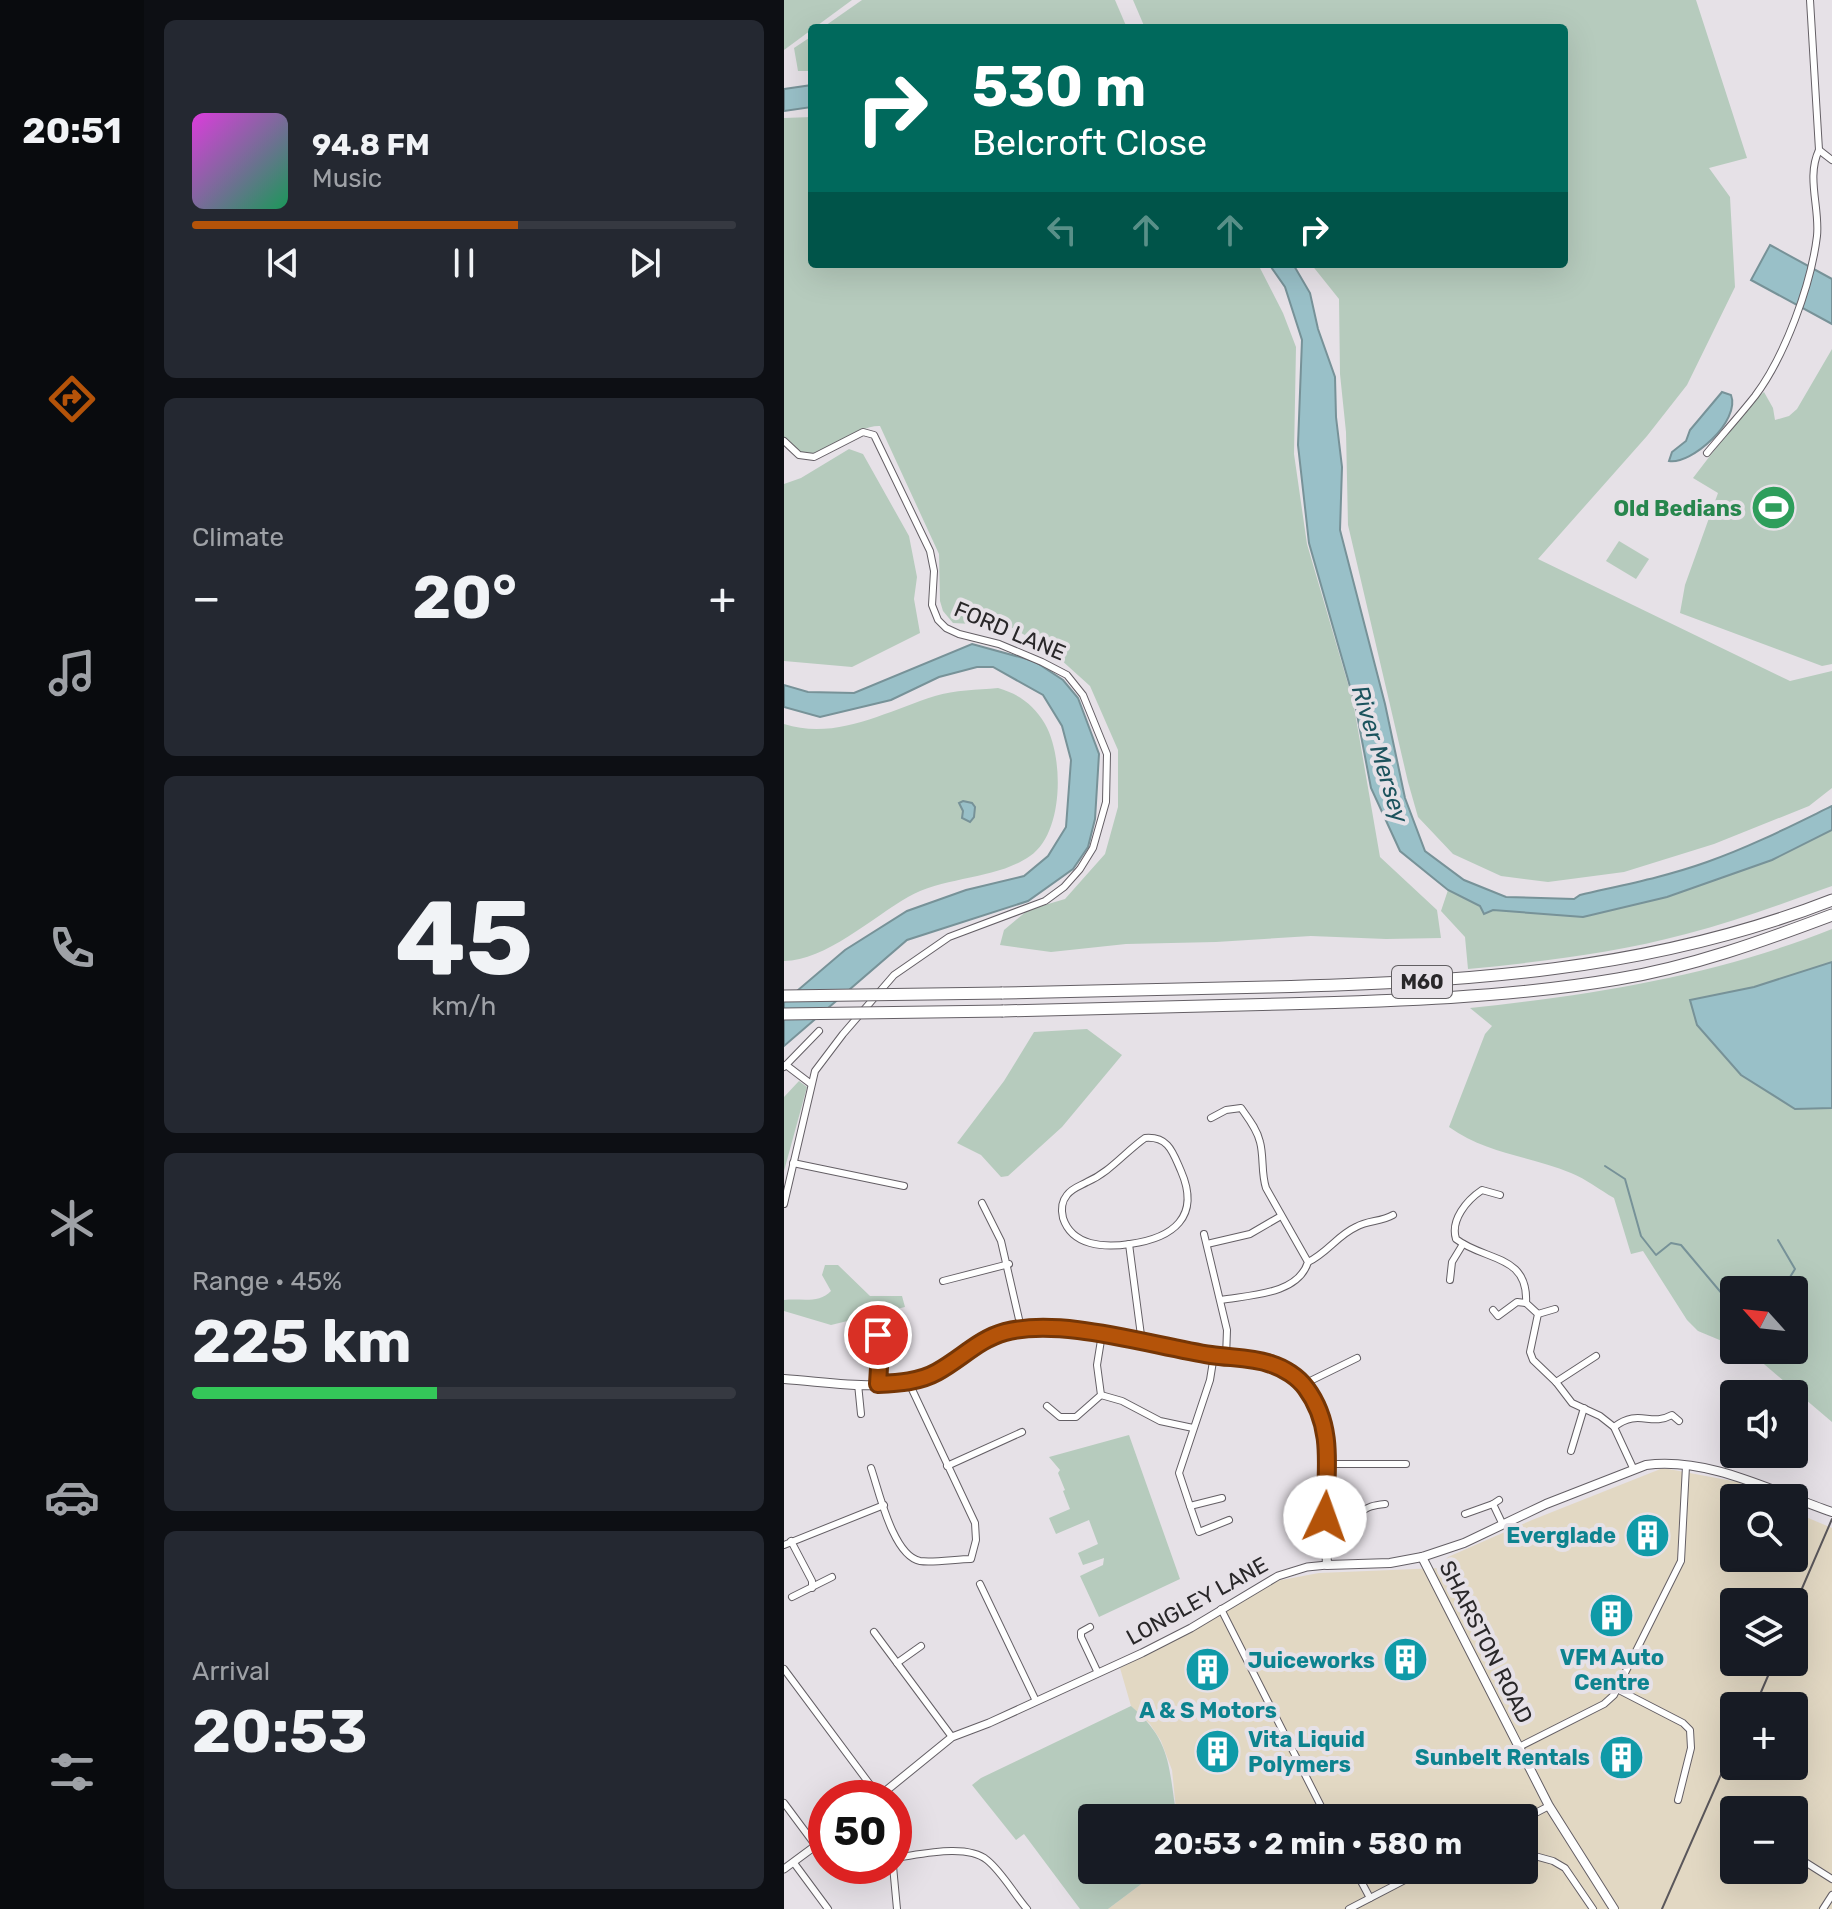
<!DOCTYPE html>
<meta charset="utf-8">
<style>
body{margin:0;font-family:Rubik,sans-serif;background:#242831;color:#f1f3f6;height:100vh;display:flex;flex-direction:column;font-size:30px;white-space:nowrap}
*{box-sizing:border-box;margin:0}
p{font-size:26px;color:#9ea1a6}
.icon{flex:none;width:44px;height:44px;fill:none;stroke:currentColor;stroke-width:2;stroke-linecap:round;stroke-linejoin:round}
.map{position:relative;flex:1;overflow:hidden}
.details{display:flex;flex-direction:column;gap:20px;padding:20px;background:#0d0f14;width:640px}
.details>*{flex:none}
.guide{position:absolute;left:24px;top:24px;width:760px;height:244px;border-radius:8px;box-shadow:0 8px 32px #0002;background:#00695c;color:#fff;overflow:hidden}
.needle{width:52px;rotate:297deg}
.fabs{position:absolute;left:936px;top:1276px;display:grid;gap:16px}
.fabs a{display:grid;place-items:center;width:88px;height:88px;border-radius:8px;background:#171b24;box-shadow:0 8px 32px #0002;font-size:40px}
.speed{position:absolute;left:24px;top:1780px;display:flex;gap:16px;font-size:40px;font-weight:700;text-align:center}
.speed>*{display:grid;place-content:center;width:104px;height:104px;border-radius:50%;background:#171b24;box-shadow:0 8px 32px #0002;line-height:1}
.speed .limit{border:12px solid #d22;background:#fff;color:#111}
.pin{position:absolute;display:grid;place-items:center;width:68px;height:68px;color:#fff;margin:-34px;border:4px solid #fff;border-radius:50%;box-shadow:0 2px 8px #0007}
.me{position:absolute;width:88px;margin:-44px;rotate:3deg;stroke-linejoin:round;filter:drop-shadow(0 0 6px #0008)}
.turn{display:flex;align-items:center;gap:28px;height:168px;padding:0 32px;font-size:36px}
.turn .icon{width:104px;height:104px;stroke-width:2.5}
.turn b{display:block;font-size:56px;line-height:68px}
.lanes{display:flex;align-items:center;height:76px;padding:0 32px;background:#0003;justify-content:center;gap:40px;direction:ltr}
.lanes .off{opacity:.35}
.big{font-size:60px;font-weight:700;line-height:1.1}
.details .widget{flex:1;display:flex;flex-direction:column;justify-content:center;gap:12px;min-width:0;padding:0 28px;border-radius:12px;background:#242831}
.details .dial{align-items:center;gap:0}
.dial b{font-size:104px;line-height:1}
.song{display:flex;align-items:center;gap:24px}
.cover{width:96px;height:96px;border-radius:12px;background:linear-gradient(135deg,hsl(300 70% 55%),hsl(150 70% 35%))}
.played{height:8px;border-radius:4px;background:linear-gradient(90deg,#b45309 60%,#363941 60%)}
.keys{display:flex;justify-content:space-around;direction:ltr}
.heat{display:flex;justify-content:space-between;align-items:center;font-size:44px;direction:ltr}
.charge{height:12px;border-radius:6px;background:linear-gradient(90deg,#34c759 45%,#363941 0)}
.trip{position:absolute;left:294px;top:1804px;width:460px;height:80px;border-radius:8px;background:#171b24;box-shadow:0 8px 32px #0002;font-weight:700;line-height:80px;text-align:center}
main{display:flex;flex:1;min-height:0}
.tab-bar{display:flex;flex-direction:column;width:144px;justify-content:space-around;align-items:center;background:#090b0e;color:#9ea1a6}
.tab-bar .icon{width:56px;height:56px}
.tab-bar .on{color:#b45309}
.tab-bar b{font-size:36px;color:#f1f3f6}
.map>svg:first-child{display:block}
.industrial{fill:#e2d8c3;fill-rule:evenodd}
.green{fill:#b6cbbd}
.water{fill:#99c0c8;stroke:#779298;stroke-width:2}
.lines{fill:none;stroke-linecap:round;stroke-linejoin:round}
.stream{stroke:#779298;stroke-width:2}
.minor-casing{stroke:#645f65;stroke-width:8}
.tertiary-casing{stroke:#645f65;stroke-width:9}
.secondary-casing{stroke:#645f65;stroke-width:10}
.motorway-casing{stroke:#645f65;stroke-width:13}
.minor{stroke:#fff;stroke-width:6}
.tertiary{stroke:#fff;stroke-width:7}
.secondary{stroke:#fff;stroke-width:8}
.motorway{stroke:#fff;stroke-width:11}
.rail{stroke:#5a575b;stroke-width:2}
.motorway-bridge-casing{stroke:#645f65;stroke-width:13;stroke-linecap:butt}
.motorway-bridge{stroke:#fff;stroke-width:11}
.route-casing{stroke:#753606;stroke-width:20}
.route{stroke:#b45309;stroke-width:14}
.labels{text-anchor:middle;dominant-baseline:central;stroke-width:8;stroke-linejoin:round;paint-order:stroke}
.shield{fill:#e6e1e7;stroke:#625f62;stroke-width:2}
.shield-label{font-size:20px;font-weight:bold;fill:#292729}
.leisure-label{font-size:22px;font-weight:bold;fill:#27864d;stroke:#e6e1e7;text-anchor:end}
.street-label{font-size:22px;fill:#292729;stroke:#e6e1e7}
.culture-label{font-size:22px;font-weight:bold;fill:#0d838f;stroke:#e6e1e7;text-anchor:end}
.water-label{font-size:24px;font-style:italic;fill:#1c535d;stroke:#e6e1e7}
</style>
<main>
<nav class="tab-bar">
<b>20:51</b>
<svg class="icon on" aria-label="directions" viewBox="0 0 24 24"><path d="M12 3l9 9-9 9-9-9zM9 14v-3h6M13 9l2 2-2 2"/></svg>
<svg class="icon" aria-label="music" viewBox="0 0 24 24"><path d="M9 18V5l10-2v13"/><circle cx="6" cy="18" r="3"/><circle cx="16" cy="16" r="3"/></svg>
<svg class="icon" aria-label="phone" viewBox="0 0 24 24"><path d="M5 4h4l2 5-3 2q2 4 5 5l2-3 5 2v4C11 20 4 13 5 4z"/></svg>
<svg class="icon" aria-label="climate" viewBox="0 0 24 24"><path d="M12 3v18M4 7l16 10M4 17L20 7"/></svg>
<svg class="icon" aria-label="car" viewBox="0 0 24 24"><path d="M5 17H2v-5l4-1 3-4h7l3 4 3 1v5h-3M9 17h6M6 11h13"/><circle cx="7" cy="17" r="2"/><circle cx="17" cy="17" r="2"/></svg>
<svg class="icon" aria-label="filters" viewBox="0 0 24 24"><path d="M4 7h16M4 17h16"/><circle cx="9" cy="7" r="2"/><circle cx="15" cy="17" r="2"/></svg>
</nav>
<section class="details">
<div class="widget">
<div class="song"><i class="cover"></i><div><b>94.8 FM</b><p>Music</p></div></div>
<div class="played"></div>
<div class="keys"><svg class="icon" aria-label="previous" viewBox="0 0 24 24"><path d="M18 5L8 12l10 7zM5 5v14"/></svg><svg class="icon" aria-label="pause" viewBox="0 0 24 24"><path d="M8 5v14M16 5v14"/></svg><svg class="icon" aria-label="next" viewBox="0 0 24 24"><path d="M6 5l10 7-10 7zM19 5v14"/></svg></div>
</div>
<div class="widget"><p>Climate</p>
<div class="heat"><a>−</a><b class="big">20°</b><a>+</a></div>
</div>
<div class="widget dial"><b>45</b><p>km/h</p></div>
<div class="widget"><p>Range · 45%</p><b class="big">225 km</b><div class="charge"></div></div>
<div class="widget"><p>Arrival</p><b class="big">20:53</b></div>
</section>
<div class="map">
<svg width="1048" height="1909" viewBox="0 0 1048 1909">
<rect width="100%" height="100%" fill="#e6e1e7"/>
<path class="industrial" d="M879 1468 954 1482 981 1498H950V1558H1010V1512L1048 1528V1909H324L376 1870H740V1818H393L388 1770 377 1741 366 1724 347 1706 336 1668 492 1581 535 1573 655 1568 664 1557 748 1520ZM950 1602H1010V1662H950ZM950 1706H1010V1766H950ZM950 1810H1010V1870H950Z"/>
<g class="green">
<polygon points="0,0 68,0 0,50"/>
<polygon points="78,0 331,0 343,28 38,28"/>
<polygon points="349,0 912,0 963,158 925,168 946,197 951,287 903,385 863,436 754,559 1006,681 1048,671 1048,788 1025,806 930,844 840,872 764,882 717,876 669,854 634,817 624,782 564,525 562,432 556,374 555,299 527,264 780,264 780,28 361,28"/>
<polygon points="28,36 28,71 14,71 10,48"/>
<path d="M28 117V264H472L476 268 499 313 512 347 510 454 523 544 569 701 596 857 653 910 657 938 602 939 527 936 432 942 342 944 267 952 216 945 220 930 244 910 281 899 321 854 334 807V750L306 686 265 649 225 626 169 623 159 611 156 601 155 554 96 426C69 425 43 460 19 454 12 452 5 443 0 437V118Z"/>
<polygon points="1048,349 1048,664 1038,666 896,613 901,585 934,493 909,478 965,405 980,392 989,408 991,420 1005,416 1013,409"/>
<polygon points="65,449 79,454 125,536 133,577 130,599 136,633 68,667 0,661 0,484 17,478"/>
<polygon points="835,541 865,559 852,579 822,561"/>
<path d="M214 688C235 694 250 705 261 724 280 757 280 833 246 856 212 880 161 876 124 897 89 917 41 961 0 961V724C52 741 103 711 151 696 171 690 193 690 214 688Z"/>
<path d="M1048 830V886C1000 903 952 921 902 934 831 953 757 962 684 969L681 937 657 911 664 890 696 906 700 914 709 910 799 917 883 897 988 860Z"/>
<path d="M1048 929V1422L967 1353 960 1350H1010V1290H950V1346L914 1331 903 1320 859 1251 847 1254 830 1198C816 1190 802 1179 787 1173 746 1156 703 1154 665 1127L701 1034 708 1026 686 1008C809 995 933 975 1048 929Z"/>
<polygon points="303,1029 338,1055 278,1127 224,1176 217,1177 197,1155 173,1143 220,1081 250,1032"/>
<polygon points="15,1081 23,1087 0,1171 0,1097"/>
<path d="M41 1265H54L86 1296H118L121 1307 47 1325 0 1311V1300C18 1298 35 1304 47 1291L38 1275Z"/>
<polygon points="345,1435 396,1579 315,1617 296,1576 319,1565 320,1558 299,1565 294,1553 314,1544 305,1520 272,1534 265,1518 286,1509 279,1491 281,1490 274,1473 276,1470 265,1457"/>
<path d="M347 1706C389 1742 384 1768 393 1818H308V1870H376L324 1909H296L240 1834 232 1840 188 1785 197 1778Z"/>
</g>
<g class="water">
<polygon points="28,85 28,107 0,111 0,89"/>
<polygon points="986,245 1048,279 1048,324 967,280"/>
<path d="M485 264H509L526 293 534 329 551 377 552 417 558 467 556 530 601 704 621 798 641 851 680 880 722 897 790 899 796 895C839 885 881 877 923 862 966 847 1007 826 1048 806V830L988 860 883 897 799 917 709 910 700 914 696 906 664 890 616 851 587 788 571 704 525 543 514 445 518 340 501 287Z"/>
<path d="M938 392 947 395C957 421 907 465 885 461L888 452 902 441 906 430Z"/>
<polygon points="188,644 250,661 279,680 294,698 315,754 311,819 304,847 289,869 244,901 123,940 0,1046 0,1002 61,950 123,911 182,890 240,876 264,856 282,827 287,760 278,726 259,695 209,667 193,667 155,677 107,700 36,717 0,707 0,685 24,692 70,693"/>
<polygon points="179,801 188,803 191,807 190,817 186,822 178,818 179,811 175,803"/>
<polygon points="1048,962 1048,1108 1011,1109 957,1075 913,1025 906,1000 970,987"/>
</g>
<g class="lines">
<g class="stream">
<polyline points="821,1166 841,1179 857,1236 872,1255 887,1243 897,1245 950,1308"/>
<polyline points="994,1240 1011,1269 998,1290"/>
</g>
<defs>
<g id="minor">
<polyline points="1035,150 1048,160"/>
<polyline points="0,441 15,455 30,457 79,432 90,435 146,551 150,571 148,605 154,620 162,628 175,634 215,644 258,662 283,675 299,695 323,754 322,802 309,848 296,869 280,887 261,901 165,937 110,975 59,1034 31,1071 0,1204"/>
<path d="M923 453C939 434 956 415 971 396 1001 356 1027 285 1033 236 1036 208 1022 177 1035 150L1026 0"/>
<polyline points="2,1065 27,1084"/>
<polyline points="0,1067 35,1031"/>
<path d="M427 1118 442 1110 457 1108C464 1118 473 1129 476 1142 480 1157 477 1173 482 1188L524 1262C514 1295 465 1295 437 1300"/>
<path d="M361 1138C385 1136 389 1153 397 1171 417 1217 389 1238 346 1244 320 1248 288 1246 279 1218 277 1210 278 1201 283 1195 288 1188 296 1186 303 1182 326 1172 341 1152 361 1138Z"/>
<polyline points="9,1163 120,1186"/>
<path d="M716 1195 698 1190C683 1200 666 1220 672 1239 700 1261 745 1254 742 1303L754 1314 746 1352 749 1360 772 1382 788 1403 816 1416 830 1427 850 1470"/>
<polyline points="198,1203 217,1241 237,1328"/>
<polyline points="420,1234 443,1330 442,1357"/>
<polyline points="345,1244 358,1343"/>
<polyline points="423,1244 466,1234 497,1216"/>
<path d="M524 1262C543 1253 554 1235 572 1227 584 1220 597 1222 609 1215"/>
<polyline points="666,1280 668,1262 679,1244"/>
<polyline points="159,1281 225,1264"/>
<polyline points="709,1310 714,1316 733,1302 742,1303"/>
<polyline points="754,1314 771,1309"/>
<polyline points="94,1335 96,1351 94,1384"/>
<polyline points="772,1382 812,1356"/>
<polyline points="74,1384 77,1414"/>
<polyline points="520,1384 573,1358"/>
<polyline points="317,1395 338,1401 376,1421 409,1428"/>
<polyline points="263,1406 276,1417 292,1417 317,1395 313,1365 318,1334"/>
<path d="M830 1427C855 1408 866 1427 888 1415L895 1421"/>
<polyline points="787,1451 800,1408"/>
<polyline points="544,1464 622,1464"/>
<polyline points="163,1466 238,1432"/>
<path d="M87 1468C95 1491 109 1556 136 1561 149 1563 173 1559 187 1559L192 1540 191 1523 125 1383"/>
<polyline points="438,1498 406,1506 415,1532 445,1520"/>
<polyline points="715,1500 709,1504 719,1525"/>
<polyline points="406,1506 395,1473 426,1380 430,1355"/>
<polyline points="681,1514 709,1504"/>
<path d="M541 1517C549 1517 561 1519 569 1516 584 1509 581 1506 601 1504"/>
<polyline points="7,1541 28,1581 28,1588"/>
<polyline points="0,1545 100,1505"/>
<polyline points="196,1584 252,1701"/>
<polyline points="8,1597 48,1577"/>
<polyline points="437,1609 543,1818"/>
<polyline points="306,1627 297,1632 297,1637 314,1673"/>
<polyline points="90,1632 168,1737"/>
<polyline points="113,1663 137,1646"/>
<polyline points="0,1669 96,1798"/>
<polyline points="833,1689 899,1723 906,1730 907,1748 894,1800"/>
<polyline points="735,1747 820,1704 830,1695 897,1561 902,1466"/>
<polyline points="0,1803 32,1846"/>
<polyline points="740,1819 765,1806"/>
<polyline points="740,1853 769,1861 781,1868 809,1909"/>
<polyline points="1010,1855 1048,1879"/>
<path d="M110 1858C135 1855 182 1843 203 1860 218 1872 230 1894 243 1909"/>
<polyline points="10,1863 44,1909"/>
<polyline points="109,1866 113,1909"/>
<polyline points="571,1870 586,1898"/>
<polyline points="565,1909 640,1870"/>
<polyline points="1039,1909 1048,1895"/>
</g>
<g id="tertiary">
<polyline points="93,1798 168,1737 205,1723 358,1653 407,1628 494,1576 523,1567 543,1565"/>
<polyline points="0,1869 42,1838"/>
</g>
<g id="secondary">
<path d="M0 1379C48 1382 105 1394 150 1374 181 1359 198 1334 235 1329 293 1321 370 1346 428 1355 447 1358 469 1357 488 1364 507 1370 523 1385 532 1403 549 1435 542 1469 541 1504 541 1524 542 1545 543 1565L606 1563 638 1557 680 1543 762 1504 862 1465C926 1457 989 1492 1048 1512"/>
<polyline points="638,1557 765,1806 830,1909"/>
</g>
<g id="motorway">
<path d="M218 993C307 991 395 989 484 987 679 982 864 972 1048 900"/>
<path d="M219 1011C311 1008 404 1006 497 1004 609 1001 723 998 834 979 907 967 979 941 1048 915"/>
</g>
</defs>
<use href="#minor" class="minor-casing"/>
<use href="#tertiary" class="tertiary-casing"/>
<use href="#secondary" class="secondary-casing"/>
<use href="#motorway" class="motorway-casing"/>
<use href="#minor" class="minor"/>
<use href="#tertiary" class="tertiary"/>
<use href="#secondary" class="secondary"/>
<use href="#motorway" class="motorway"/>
<g class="rail">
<polyline points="1010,1607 1048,1519"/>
<polyline points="971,1706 990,1662"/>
<polyline points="878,1909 950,1745"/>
</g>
<defs>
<g id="motorway-bridge">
<polyline points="0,996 218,993"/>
<polyline points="0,1014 219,1011"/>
</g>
</defs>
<use href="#motorway-bridge" class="motorway-bridge-casing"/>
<use href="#motorway-bridge" class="motorway-bridge"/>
</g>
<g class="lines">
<defs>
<path id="route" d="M94 1335 96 1351 94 1384C115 1383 135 1382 153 1372 177 1359 195 1339 221 1332 279 1317 368 1346 427 1355 447 1358 468 1357 487 1364 500 1368 514 1377 522 1388 551 1427 542 1471 541 1517"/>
</defs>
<use href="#route" class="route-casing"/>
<use href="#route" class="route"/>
</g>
<defs>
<symbol id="stadium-disc" viewBox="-11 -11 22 22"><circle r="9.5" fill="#2e9e5b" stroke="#e6e1e7"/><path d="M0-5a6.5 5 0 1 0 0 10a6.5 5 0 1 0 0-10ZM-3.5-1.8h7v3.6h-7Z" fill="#fff"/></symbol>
<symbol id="building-disc" viewBox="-11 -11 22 22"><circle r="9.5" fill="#0f9aa8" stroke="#e6e1e7"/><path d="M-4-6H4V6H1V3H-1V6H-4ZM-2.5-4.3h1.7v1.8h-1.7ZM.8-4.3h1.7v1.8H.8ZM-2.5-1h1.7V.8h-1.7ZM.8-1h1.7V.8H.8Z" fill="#fff"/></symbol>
</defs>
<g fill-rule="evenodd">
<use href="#stadium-disc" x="964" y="482" width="51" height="51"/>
<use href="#building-disc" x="838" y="1510" width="51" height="51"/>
<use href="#building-disc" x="802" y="1590" width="51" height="51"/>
<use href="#building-disc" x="596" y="1634" width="51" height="51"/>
<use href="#building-disc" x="398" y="1644" width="51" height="51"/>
<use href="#building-disc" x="408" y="1726" width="51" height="51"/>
<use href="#building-disc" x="812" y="1732" width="51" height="51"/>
</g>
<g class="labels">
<rect class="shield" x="608" y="966" width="60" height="32" rx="6"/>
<g class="shield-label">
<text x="638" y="982">M60</text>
</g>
<g class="leisure-label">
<text x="958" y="508">Old Bedians</text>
</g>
<g class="street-label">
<text transform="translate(226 631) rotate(23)">FORD LANE</text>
<text transform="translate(413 1601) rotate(-29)">LONGLEY LANE</text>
<text transform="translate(702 1642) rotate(63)">SHARSTON ROAD</text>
</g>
<g class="culture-label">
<text x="832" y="1535">Everglade</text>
<text x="828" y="1657" text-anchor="middle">VFM Auto<tspan x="828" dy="25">Centre</tspan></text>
<text x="591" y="1660">Juiceworks</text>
<text x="424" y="1710" text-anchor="middle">A &amp; S Motors</text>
<text x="464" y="1739" text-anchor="start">Vita Liquid<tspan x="464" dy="25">Polymers</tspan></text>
<text x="806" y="1757">Sunbelt Rentals</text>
</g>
<g class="water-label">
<text transform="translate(596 754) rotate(73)">River Mersey</text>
</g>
</g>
</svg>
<div class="fabs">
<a><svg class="needle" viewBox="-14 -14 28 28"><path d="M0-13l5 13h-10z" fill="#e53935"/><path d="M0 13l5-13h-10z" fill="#9ea1a6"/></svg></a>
<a><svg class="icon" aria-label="sound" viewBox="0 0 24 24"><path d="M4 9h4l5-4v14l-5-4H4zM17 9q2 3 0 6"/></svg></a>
<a><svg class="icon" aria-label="search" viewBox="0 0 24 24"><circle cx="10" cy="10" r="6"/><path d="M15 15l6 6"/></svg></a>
<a><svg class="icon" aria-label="layers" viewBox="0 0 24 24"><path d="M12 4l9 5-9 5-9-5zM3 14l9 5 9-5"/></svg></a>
<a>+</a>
<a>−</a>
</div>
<div class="speed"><div class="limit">50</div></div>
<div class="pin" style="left:94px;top:1335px;background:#d93025"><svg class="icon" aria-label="arrive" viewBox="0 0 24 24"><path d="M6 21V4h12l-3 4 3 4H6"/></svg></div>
<svg class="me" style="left:541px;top:1517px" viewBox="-20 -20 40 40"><circle r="19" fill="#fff"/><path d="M0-13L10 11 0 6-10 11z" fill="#b45309"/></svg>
<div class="trip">20:53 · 2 min · 580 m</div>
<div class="guide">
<div class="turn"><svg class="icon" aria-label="right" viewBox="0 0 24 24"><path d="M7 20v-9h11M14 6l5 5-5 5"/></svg><div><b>530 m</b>Belcroft Close</div></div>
<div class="lanes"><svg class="icon off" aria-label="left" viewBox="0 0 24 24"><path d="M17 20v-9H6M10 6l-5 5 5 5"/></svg><svg class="icon off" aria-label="ahead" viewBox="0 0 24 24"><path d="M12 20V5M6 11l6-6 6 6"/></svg><svg class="icon off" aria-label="ahead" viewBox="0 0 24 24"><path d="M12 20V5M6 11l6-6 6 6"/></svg><svg class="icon" aria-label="right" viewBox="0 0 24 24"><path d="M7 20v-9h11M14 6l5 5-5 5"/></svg></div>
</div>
</div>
</main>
